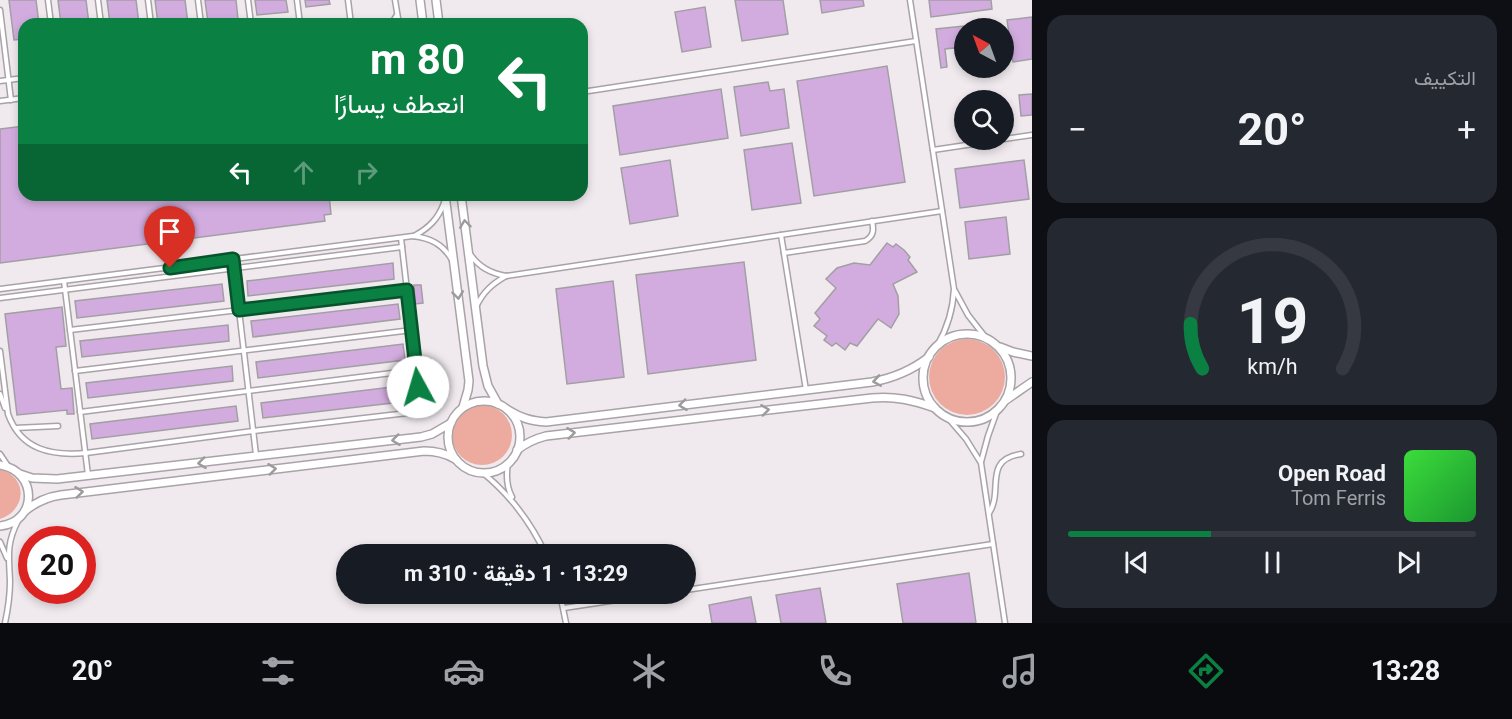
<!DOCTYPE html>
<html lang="ar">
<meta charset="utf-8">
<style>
body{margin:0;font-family:Roboto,Vazirmatn,sans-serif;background:#242831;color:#f1f3f6;direction:rtl;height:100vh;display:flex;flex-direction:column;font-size:22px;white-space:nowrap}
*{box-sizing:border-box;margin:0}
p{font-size:20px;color:#9ea1a6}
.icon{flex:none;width:33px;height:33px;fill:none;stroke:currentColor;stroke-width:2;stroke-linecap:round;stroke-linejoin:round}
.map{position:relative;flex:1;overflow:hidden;direction:ltr}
.details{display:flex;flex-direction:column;gap:15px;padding:15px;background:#0d0f14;width:480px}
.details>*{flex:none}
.guide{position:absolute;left:18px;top:18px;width:570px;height:183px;border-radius:18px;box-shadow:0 3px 9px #0003;direction:rtl;background:#0b8043;color:#fff;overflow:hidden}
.needle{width:39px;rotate:319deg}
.buttons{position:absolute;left:954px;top:18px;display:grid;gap:12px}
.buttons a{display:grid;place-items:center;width:60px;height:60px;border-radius:50%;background:#171b24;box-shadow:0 3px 9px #0003;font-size:30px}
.speed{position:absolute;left:18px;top:526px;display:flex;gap:12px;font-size:30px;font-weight:700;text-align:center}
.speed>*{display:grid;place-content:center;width:78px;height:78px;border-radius:50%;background:#171b24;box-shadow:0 3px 9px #0003;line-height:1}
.speed .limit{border:9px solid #d22;background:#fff;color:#111}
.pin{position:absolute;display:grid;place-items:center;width:51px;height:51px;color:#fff;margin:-62px -26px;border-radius:50% 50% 50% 0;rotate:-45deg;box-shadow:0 0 6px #0007}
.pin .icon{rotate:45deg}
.me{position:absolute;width:66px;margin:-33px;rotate:354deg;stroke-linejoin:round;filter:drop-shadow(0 0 4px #0008)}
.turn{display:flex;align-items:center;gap:21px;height:126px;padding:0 24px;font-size:27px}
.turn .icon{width:78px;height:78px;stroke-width:2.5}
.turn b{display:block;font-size:42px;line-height:51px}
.lanes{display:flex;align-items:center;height:57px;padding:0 24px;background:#0003;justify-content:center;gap:30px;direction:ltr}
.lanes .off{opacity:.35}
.big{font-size:45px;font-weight:700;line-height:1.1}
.details .card{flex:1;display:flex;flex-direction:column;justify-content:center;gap:9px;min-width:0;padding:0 21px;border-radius:18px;background:#242831}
.details .dial{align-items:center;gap:0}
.dial svg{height:156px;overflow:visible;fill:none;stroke:#363941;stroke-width:7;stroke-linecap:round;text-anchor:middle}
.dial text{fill:#f1f3f6;stroke:none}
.song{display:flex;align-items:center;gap:18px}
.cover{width:72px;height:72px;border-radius:9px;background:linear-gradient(135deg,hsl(120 70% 55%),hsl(130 70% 35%))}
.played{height:6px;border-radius:3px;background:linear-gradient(90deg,#0b8043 35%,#363941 35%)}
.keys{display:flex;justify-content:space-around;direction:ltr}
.heat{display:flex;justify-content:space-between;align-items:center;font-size:33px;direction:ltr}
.trip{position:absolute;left:336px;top:544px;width:360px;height:60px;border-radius:30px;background:#171b24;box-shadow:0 3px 9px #0003;font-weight:700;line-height:60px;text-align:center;direction:rtl}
.dock{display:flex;height:96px;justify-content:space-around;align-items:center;background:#090b0e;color:#9ea1a6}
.dock .icon{width:42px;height:42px}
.dock .on{color:#0b8043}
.dock b{font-size:27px;color:#f1f3f6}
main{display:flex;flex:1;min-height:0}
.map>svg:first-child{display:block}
.green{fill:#edaba0}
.building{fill:#d2acdf;stroke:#a29fa4;stroke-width:1.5}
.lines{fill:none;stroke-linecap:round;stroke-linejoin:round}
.lane-casing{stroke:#a9a3a7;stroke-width:7}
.street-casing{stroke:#a9a3a7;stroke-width:10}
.lane{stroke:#fff;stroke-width:4}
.street{stroke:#fff;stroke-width:7}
.oneway{stroke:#9c9b9c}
.route-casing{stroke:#07532c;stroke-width:15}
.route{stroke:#0b8043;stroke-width:10}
</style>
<main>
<section class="details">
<div class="card"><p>التكييف</p>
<div class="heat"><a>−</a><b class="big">20°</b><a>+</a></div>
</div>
<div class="card dial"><svg viewBox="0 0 100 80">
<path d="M14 69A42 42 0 1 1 86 69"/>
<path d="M14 69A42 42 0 0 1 8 46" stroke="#0b8043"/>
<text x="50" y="56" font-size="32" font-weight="700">19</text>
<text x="50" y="72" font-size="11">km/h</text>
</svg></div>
<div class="card">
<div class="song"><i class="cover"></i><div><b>Open Road</b><p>Tom Ferris</p></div></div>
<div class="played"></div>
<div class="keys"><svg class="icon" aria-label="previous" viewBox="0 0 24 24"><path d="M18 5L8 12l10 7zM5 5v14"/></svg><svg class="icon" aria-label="pause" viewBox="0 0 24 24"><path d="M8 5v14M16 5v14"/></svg><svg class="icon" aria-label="next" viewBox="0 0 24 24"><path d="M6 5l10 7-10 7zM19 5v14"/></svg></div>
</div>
</section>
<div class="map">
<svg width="1032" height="623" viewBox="0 0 1032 623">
<rect width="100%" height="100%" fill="#f0eaee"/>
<g class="green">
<circle cx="967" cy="377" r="38"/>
<circle cx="482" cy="435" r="30"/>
<path d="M0 469C28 477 27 510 0 519Z"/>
</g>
<g class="building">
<polygon points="9,0 36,0 39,24 24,24 24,39 14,40"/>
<polygon points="58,0 86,0 89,24 61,24"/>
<polygon points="107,0 136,0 139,24 110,24"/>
<polygon points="155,0 185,0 188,24 158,24"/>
<polygon points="205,0 236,0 238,19 208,23"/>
<polygon points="255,0 286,0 288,12 257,15"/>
<polygon points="305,0 329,0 330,4 306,7"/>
<polygon points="735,0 783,0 788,34 742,41"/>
<polygon points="820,0 863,0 864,6 822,13"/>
<polygon points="929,0 991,0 992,9 931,17"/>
<polygon points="705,7 711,47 682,52 675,12"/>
<polygon points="1032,17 1032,59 1013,62 1007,20"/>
<polygon points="964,26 964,47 945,49 947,67 941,68 936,29"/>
<polygon points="887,66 905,182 814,196 797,81"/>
<polygon points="768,82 770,91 784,89 789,128 741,136 734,87"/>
<polygon points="721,89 728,138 620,155 613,106"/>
<polygon points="1032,94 1032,115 1021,116 1019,95"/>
<polygon points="24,126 24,195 329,195 331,214 324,215 325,221 0,263 0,129"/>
<polygon points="792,143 801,203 752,210 744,150"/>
<polygon points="670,160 678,216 630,224 621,168"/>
<polygon points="1024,160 1029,199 960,208 955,169"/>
<polygon points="1006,217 1010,254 969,259 965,222"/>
<polygon points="887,243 893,247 896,244 904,250 910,257 908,260 917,272 893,284 898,296 899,314 891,328 878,319 857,346 850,343 845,350 836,343 832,346 824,340 827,336 814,326 820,319 815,313 836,288 826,279 837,268 854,263 870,265"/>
<polygon points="744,262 756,360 648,374 636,275"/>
<polygon points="393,263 394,279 248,296 247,281"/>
<polygon points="613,281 624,377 567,384 556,289"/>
<polygon points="222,284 224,301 77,318 75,301"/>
<polygon points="414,285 421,285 423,303 415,304"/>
<polygon points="398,304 400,319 253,337 251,321"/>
<polygon points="62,307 66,346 56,347 61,389 72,388 74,414 67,414 67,410 17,415 5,314"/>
<polygon points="228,325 229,341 82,357 80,341"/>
<polygon points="403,344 405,360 258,378 256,362"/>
<polygon points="431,359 433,377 426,378 424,360"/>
<polygon points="232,366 233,381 88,398 86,383"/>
<polygon points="408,385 410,401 263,418 261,403"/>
<polygon points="236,406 238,421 92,439 90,424"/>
<polygon points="969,573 976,623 903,623 897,584"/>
<polygon points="820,588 826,623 781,623 776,595"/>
<polygon points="751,597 756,623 712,623 709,605"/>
</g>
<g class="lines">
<defs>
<g id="lane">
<polyline points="48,0 51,24"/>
<polyline points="98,0 101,24"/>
<polyline points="148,0 151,24"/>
<polyline points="198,0 201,24"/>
<polyline points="248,0 251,24"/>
<polyline points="297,0 300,24"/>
<polyline points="348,0 351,24"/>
<polyline points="395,0 399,24"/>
<path d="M910 0 954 289C953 310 948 327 937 346"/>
<polyline points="0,10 11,100"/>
<polyline points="391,24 397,15"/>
<polyline points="0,81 24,78"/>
<polyline points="582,92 916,41"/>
<polyline points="0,101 24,98"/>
<polyline points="1004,139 1032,135"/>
<polyline points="933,150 1000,140"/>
<polyline points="781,235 806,390"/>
<path d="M414 236C429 228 438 219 444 203"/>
<path d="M784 253 865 241C874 236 874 230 872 221"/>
<path d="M470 254C479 267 490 273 506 276"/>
<polyline points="233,259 256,455"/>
<polyline points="64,281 88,475"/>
<path d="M0 289 413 236C430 238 443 244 452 260"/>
<polyline points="955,291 968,315 986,338"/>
<polyline points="0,298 402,247"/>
<path d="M476 307C483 292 492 284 506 276L942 211"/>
<polyline points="70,330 407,290"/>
<path d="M0 351 8 414C21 450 51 456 86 453L253 431 416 412 419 410 420 404 401 238"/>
<polyline points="75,371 412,330"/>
<polyline points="0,394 5,408"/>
<polyline points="80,412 416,370"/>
<polyline points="947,417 966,439 981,463 1005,623"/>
<polyline points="15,428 58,426"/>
<polyline points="0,454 8,466"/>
<polyline points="981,462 988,436 997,411"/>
<path d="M508 463C506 475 506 486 512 497"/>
<path d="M482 472C510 495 531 522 546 555"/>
<path d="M989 513C1004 491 982 460 1021 454"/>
<polyline points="0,542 7,558"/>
<polyline points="686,590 993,544"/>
<polyline points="560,594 566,623"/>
<polyline points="564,608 656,594"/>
<path d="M5 623C8 609 10 595 10 581 9 557 6 544 18 521"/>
</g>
<g id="street">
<polyline points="420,0 423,24"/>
<polyline points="436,0 439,24"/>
<polyline points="445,195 469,381 468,390 463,407"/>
<polyline points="461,195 483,366 488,386 498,404"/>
<circle cx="967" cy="378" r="44"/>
<polyline points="1000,347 1013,352 1032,356"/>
<polyline points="1006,400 1032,382"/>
<circle cx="484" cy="437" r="36"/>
<path d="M508 410C521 418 531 421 546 422L872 382C894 378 911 371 929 357"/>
<path d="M517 450C526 443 534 439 546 436L872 398C895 396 913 400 935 408"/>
<path d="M0 465C38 471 38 522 0 526"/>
<polyline points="20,474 32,478 57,479 421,437 432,434 451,423"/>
<path d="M25 511C36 502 46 497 61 495L424 451C436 451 445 453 455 459"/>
</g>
</defs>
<use href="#lane" class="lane-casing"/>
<use href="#street" class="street-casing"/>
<use href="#lane" class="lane"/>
<use href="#street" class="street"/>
</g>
<defs><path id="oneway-chevron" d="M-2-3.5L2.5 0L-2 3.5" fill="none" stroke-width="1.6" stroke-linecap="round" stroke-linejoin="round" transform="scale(1.5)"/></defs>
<g class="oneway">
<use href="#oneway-chevron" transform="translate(465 224) rotate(-97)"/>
<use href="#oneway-chevron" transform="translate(458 295) rotate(83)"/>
<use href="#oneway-chevron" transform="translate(877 381) rotate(171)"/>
<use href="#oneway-chevron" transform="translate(683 405) rotate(173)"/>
<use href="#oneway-chevron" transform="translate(765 410) rotate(-7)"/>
<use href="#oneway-chevron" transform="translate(571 433) rotate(-7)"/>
<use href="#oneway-chevron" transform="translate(396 440) rotate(173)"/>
<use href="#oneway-chevron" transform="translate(202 463) rotate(173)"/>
<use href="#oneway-chevron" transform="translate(272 469) rotate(-7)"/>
<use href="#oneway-chevron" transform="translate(79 492) rotate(-7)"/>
</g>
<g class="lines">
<defs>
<polyline id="route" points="170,268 233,259 239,310 407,290 418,387"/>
</defs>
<use href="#route" class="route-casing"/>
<use href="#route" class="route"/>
</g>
</svg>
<div class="buttons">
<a><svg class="needle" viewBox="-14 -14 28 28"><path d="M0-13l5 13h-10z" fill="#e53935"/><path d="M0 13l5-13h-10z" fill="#9ea1a6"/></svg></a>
<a><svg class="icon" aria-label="search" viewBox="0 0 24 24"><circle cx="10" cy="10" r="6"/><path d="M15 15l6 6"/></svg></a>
</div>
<div class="speed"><div class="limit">20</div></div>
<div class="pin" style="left:170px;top:268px;background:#d93025"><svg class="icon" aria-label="arrive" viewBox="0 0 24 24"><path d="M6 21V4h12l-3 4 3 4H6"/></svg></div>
<svg class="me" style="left:418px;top:387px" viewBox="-20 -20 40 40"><circle r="19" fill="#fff"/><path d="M0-13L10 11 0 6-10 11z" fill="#0b8043"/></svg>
<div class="trip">13:29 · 1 دقيقة · 310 m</div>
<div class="guide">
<div class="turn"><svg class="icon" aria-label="left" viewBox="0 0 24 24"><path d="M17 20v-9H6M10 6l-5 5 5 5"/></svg><div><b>80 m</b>انعطف يسارًا</div></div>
<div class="lanes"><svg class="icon" aria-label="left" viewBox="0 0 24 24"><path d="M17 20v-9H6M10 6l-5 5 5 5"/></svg><svg class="icon off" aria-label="ahead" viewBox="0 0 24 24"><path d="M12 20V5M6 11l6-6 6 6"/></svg><svg class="icon off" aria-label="right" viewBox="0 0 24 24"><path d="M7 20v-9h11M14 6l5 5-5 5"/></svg></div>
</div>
</div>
</main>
<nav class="dock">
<b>13:28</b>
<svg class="icon on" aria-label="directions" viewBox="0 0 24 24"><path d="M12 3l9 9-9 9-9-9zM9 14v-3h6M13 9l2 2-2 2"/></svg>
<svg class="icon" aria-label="music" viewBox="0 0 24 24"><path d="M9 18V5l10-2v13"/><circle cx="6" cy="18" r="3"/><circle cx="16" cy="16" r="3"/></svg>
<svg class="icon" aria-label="phone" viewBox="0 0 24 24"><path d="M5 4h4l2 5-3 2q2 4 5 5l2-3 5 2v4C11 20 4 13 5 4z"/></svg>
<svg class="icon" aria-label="climate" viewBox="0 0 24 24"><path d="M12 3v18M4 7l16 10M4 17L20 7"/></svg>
<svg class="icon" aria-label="car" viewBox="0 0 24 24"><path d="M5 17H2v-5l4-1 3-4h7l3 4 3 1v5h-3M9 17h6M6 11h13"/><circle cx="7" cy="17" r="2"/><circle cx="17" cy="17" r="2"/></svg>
<svg class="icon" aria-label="filters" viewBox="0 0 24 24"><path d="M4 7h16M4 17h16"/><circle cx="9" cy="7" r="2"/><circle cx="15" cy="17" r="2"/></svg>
<b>20°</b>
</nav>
